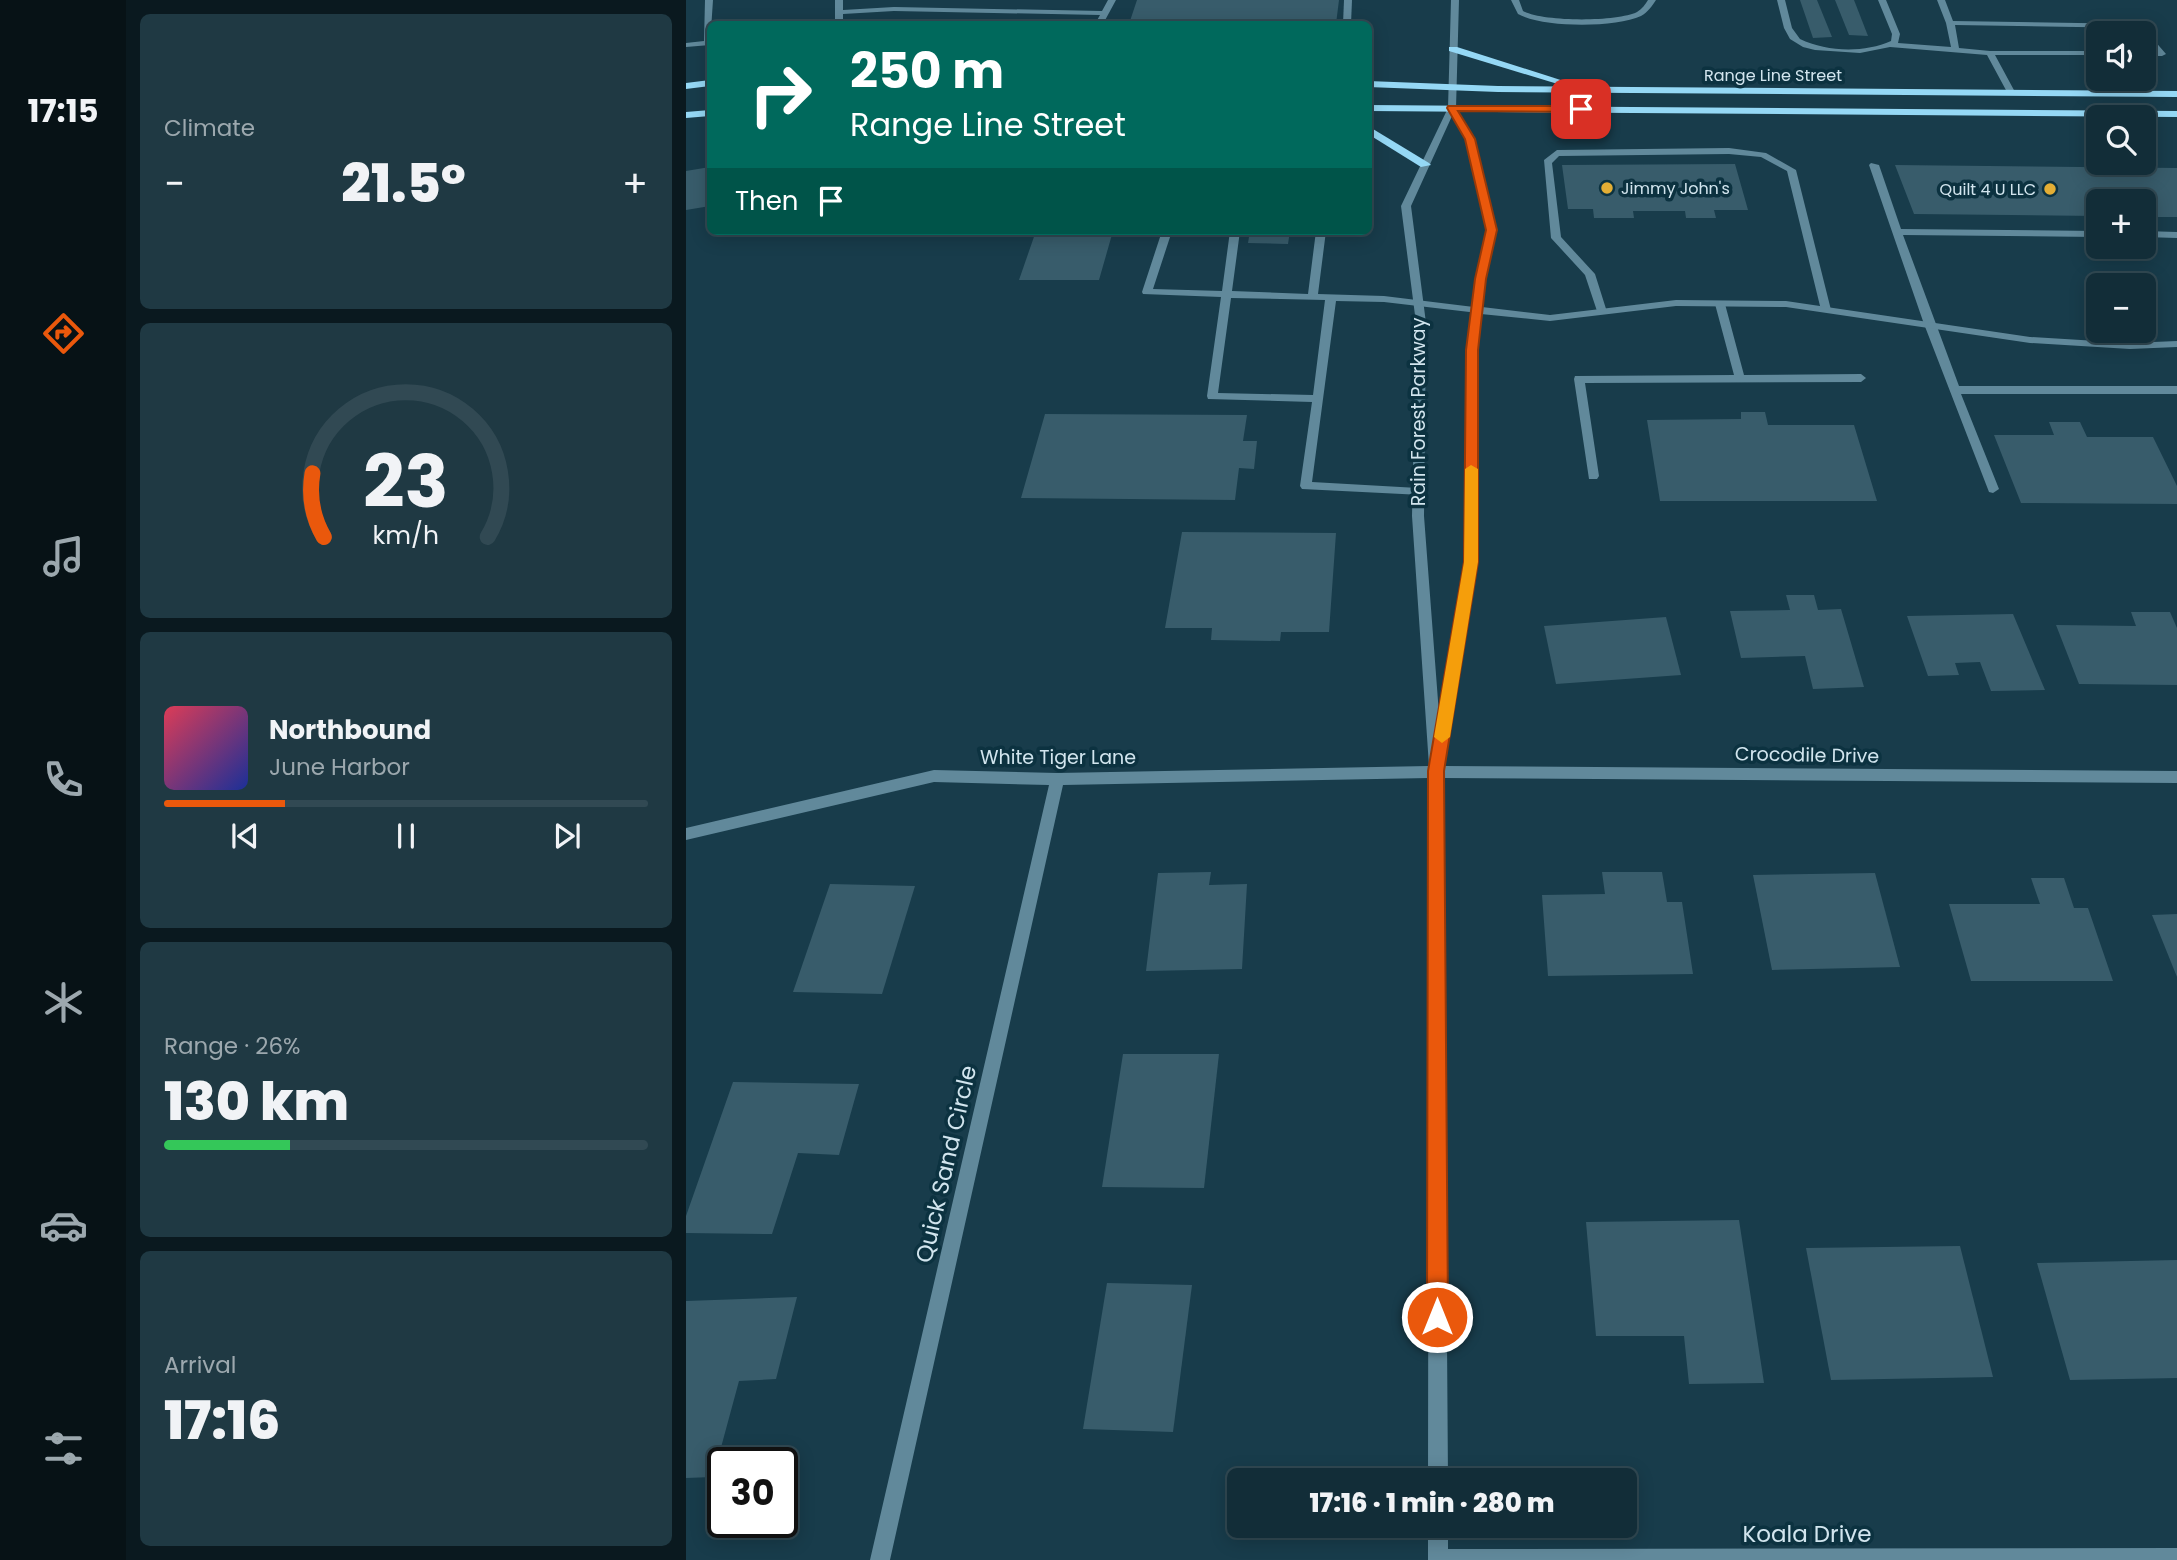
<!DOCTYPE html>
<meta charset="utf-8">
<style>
body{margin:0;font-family:Poppins,sans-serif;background:#1f3943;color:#f1f3f6;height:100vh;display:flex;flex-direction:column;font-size:26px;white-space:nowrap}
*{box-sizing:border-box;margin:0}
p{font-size:23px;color:#9ca8ae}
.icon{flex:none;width:38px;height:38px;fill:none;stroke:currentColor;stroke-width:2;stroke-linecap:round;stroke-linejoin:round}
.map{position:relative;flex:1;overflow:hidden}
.details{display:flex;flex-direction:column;gap:14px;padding:14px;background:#0a191f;width:560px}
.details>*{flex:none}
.banner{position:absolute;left:21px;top:21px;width:665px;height:214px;border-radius:10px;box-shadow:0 4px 18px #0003,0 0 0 2px #314953;background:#00695c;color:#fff;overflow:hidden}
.tools{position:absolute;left:1400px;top:21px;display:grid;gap:14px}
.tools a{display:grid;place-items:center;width:70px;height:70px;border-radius:10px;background:#122d38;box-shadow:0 4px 18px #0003,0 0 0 2px #314953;font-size:35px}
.speed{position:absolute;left:21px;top:1447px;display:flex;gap:14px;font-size:35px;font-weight:700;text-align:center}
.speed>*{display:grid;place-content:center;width:91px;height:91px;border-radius:50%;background:#122d38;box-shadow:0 4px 18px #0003,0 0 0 2px #314953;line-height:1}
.speed .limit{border:4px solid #111;border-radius:10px;background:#fff;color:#111}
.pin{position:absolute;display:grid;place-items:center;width:60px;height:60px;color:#fff;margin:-30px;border-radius:14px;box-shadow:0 4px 10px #0006}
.me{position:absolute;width:77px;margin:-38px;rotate:0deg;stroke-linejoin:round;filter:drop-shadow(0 0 5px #0008)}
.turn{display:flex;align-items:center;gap:24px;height:147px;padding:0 28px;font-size:32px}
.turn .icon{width:91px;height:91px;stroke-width:2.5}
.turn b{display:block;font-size:49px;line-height:60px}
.then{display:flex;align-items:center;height:66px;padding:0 28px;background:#0003;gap:14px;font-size:26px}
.big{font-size:52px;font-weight:800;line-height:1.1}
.details .tile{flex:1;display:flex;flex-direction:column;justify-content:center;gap:10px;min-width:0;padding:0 24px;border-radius:10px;background:#1f3943}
.details .dial{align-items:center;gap:0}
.dial svg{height:182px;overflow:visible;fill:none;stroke:#314953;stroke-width:7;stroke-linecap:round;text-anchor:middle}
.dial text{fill:#f1f3f6;stroke:none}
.song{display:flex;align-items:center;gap:21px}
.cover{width:84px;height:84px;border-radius:10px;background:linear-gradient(135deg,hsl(350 70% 55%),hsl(230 70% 35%))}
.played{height:7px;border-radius:4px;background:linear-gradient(90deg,#ea580c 25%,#314953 25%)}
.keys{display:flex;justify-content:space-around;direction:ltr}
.heat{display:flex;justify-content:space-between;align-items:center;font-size:38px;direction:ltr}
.charge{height:10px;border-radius:5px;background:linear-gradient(90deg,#34c759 26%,#314953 0)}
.trip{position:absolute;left:541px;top:1468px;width:410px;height:70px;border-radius:10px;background:#122d38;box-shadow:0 4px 18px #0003,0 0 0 2px #314953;font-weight:800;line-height:70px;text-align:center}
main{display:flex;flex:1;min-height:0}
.menu{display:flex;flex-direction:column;width:126px;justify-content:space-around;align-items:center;background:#071216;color:#9ca8ae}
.menu .icon{width:49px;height:49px}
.menu .current{color:#ea580c}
.menu b{font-size:32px;color:#f1f3f6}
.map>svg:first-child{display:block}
.building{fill:#385c6b}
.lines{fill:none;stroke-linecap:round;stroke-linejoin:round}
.lane{fill:#61899b;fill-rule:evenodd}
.street{fill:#61899b;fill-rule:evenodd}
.primary{fill:#95d8f5;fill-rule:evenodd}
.route{fill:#ea580c;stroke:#983908;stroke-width:2}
.slow{fill:#f59e0b}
.poi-dot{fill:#e3ae35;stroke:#0c3240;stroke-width:2.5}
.labels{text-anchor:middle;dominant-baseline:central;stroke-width:7;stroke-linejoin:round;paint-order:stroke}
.far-street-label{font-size:16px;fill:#d2e5ee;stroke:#0c3240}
.far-poi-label{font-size:16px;fill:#d2e5ee;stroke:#0c3240;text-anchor:start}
.street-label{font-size:19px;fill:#d2e5ee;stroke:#0c3240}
.near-street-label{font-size:23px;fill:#d2e5ee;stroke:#0c3240}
</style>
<main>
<nav class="menu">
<b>17:15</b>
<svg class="icon current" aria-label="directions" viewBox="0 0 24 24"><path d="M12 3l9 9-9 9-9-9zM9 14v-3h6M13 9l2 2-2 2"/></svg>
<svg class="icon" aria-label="music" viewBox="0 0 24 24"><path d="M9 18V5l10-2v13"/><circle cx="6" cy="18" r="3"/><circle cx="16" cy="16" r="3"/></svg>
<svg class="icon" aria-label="phone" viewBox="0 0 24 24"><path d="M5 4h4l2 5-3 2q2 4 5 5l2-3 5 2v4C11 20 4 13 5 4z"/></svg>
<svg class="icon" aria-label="climate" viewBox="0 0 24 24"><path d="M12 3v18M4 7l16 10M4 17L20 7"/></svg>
<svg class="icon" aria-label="car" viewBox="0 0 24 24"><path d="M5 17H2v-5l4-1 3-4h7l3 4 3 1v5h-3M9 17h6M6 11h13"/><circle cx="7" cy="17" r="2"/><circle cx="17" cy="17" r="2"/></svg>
<svg class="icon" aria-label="filters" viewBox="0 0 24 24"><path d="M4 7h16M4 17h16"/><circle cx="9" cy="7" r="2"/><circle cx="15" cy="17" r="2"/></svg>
</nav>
<section class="details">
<div class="tile"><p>Climate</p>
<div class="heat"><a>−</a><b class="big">21.5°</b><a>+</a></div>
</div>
<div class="tile dial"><svg viewBox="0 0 100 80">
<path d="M14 69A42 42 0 1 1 86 69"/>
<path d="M14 69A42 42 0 0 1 9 41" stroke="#ea580c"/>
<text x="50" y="56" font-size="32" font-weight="700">23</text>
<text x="50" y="72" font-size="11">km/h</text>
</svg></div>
<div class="tile">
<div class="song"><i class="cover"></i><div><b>Northbound</b><p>June Harbor</p></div></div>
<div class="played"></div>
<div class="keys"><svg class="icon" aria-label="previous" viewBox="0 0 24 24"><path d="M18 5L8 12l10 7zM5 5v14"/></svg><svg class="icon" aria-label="pause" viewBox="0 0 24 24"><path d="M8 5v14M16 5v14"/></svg><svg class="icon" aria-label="next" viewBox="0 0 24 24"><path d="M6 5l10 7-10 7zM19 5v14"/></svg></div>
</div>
<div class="tile"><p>Range · 26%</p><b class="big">130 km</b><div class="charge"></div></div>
<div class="tile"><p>Arrival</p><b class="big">17:16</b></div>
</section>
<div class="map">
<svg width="1491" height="1560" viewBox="0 0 1491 1560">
<rect width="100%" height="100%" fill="#183c4b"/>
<g class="building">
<polygon points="451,0 653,0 650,24 443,24"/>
<polygon points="1114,0 1131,0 1146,37 1127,38"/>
<polygon points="1149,0 1168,0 1182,36 1163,35"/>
<polygon points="1049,164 1062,210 1028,210 1030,218 1000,218 999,211 947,211 948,218 908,218 907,209 882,209 876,165"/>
<polygon points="1209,165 1491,168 1491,217 1458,217 1458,201 1412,201 1412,216 1228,214"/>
<polygon points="24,167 24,206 0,210 0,171"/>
<polygon points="350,231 427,231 413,280 333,280"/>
<polygon points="564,231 604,231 602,244 562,243"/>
<polygon points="1055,412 1079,412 1082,425 1168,425 1191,501 974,501 961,420 1055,419"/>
<polygon points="359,414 561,415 557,441 571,441 568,469 553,468 549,500 335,498"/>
<polygon points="1363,422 1394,422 1401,437 1467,437 1491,486 1491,504 1335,503 1308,435 1368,435"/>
<polygon points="496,532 650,533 643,632 595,632 594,641 525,640 526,628 479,628"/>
<polygon points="1100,595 1128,595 1132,610 1155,609 1178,687 1127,689 1119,656 1055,658 1044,611 1104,610"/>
<polygon points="1445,612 1484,612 1491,628 1491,685 1393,684 1370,625 1450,626"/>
<polygon points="1327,614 1359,690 1305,691 1294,662 1269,663 1273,675 1242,676 1221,616"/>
<polygon points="980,617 995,675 870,684 858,626"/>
<polygon points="525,872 523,885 561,884 556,969 460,971 472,873"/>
<polygon points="916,872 976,872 981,902 996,902 1007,974 862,976 856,895 919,894"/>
<polygon points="1189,873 1214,967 1086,970 1067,875"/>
<polygon points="1345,878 1378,878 1388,908 1402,908 1427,981 1285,981 1263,904 1354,904"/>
<polygon points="144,884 229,886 196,994 107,992"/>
<polygon points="1491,914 1491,977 1466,915"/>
<polygon points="437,1054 533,1054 518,1188 416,1187"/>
<polygon points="47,1082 173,1084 153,1155 112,1153 86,1234 0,1233 0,1216"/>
<polygon points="1053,1220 1078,1383 1003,1384 998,1336 910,1336 900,1222"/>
<polygon points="1274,1246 1307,1377 1145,1380 1120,1248"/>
<polygon points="1491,1260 1491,1378 1384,1380 1351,1263"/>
<polygon points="421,1283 506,1285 487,1432 397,1429"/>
<polygon points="111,1297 90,1379 53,1381 27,1477 0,1478 0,1301"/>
</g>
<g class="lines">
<g class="lane">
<polygon points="19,0 27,0 24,45 0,47 0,43 18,41"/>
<polygon points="149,0 157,0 157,10 208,7 416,11 422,0 430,0 417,24 409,24 414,15 208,11 157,14 157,24 149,24"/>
<polygon points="658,0 666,0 665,24 657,24"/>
<path d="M825 0H833L837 11C857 22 931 22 951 12 956 9 959 5 962 0H970C966 6 962 12 955 16 929 28 857 28 832 14Z"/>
<path d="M1091 0H1099L1106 28 1114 39C1141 52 1178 53 1205 41L1206 34 1192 0H1200L1214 34 1212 43 1265 47 1260 23 1251 0H1259L1267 21 1454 24 1480 54 1476 56H1458V52H1470L1458 33 1452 28 1269 25 1273 48 1304 51H1412V55H1309L1329 92 1325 95 1321 92 1301 55 1204 47 1174 53 1129 50 1117 47 1104 39 1098 28Z"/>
<polygon points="1043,148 1080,153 1110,170 1145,310 1144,312 1136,312 1135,310 1101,171 1075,157 1043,154 873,156 866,163 875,237 909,274 921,312 920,314 912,314 899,275 865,238 858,160 871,150"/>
<polygon points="1185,163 1193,165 1215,229 1412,231 1412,237 1217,235 1273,386 1491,386 1491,394 1275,394 1313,489 1307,493 1303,492 1238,324 1183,165"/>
<path d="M476 231H486L467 289 536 291 544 231H554L546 291 622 294 630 231H640L632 294 698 296 796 308V312L792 313 698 302 650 301 626 482 732 488 738 492 736 495 616 489 614 486 626 402 522 399 521 396 535 297 457 294 456 292ZM545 298 639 300 627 395 532 393Z"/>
<polygon points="1458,231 1491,232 1491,238 1458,237"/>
<polygon points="1034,301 1039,304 1058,375 1175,374 1180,378 1175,382 899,383 913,476 911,479 903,479 888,379 889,376 1048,375 1029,304"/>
</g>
<g class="street">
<path d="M765 0H773L770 108 788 139 810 230 799 279 796 307 864 315 990 300 1100 301 1344 337 1444 343 1491 341V347L1444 349 1344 343 1100 307 990 306 864 321 795 314 791 350V562L761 746 755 751 757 766 1491 771V783L757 778 762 1480H742L743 778 377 785 204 1560H184L363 785 248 782 0 840V828L248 770 371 773 743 766 726 516 730 323 715 206 762 108ZM766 116 780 139 800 230 789 279 781 350 779 562 753 714 738 516 740 323 725 206Z"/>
<polygon points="742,1526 762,1526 762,1549 1491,1548 1491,1560 742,1560"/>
</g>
<g class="primary">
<polygon points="763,47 771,47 884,83 875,85 763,51"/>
<polygon points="24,80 24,86 0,89 0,83"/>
<polygon points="682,81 812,86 1491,91 1491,97 812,92 682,87"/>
<polygon points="682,105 1491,111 1491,117 682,111"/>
<polygon points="24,110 24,116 0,118 0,112"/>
<polygon points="682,126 743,163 745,165 735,167 682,134"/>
</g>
</g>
<polygon class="route" points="762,106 895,106 900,109 895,112 772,111 789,139 811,230 800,279 792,350 792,562 758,771 762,1317 759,1324 751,1327 744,1324 741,1317 742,771 778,562 780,350 789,279 800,230 779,139 761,108"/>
<polygon class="slow" points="785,465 792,469 792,562 764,737 756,743 748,737 778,562 779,469"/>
<g class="poi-dot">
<circle cx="921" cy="188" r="7"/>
<circle cx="1364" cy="189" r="7"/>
</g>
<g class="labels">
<g class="far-street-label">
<text x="1087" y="75">Range Line Street</text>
</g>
<g class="far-poi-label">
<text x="935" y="188">Jimmy John's</text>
<text x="1350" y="189" text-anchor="end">Quilt 4 U LLC</text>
</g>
<g class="street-label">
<text transform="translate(732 412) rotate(-90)">Rain Forest Parkway</text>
<text transform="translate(1121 755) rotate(1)">Crocodile Drive</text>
<text x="372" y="757">White Tiger Lane</text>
</g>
<g class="near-street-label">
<text transform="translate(260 1164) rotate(-77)">Quick Sand Circle</text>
<text x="1121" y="1534">Koala Drive</text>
</g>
</g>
</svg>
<div class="tools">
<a><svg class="icon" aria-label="sound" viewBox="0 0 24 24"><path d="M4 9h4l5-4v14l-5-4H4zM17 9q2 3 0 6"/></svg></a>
<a><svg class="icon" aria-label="search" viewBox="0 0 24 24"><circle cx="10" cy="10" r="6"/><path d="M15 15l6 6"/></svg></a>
<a>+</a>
<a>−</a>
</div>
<div class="speed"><div class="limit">30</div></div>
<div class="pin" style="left:895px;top:109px;background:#d93025"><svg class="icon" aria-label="arrive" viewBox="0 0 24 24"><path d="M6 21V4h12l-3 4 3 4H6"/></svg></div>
<svg class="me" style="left:751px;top:1317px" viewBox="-20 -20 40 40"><circle r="17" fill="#ea580c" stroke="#fff" stroke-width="3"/><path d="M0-11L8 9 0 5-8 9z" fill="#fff"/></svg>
<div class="trip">17:16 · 1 min · 280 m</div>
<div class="banner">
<div class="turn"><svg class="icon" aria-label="right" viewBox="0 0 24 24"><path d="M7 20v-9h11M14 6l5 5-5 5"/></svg><div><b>250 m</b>Range Line Street</div></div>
<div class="then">Then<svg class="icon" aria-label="arrive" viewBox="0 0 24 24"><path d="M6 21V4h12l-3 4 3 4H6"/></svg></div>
</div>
</div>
</main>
